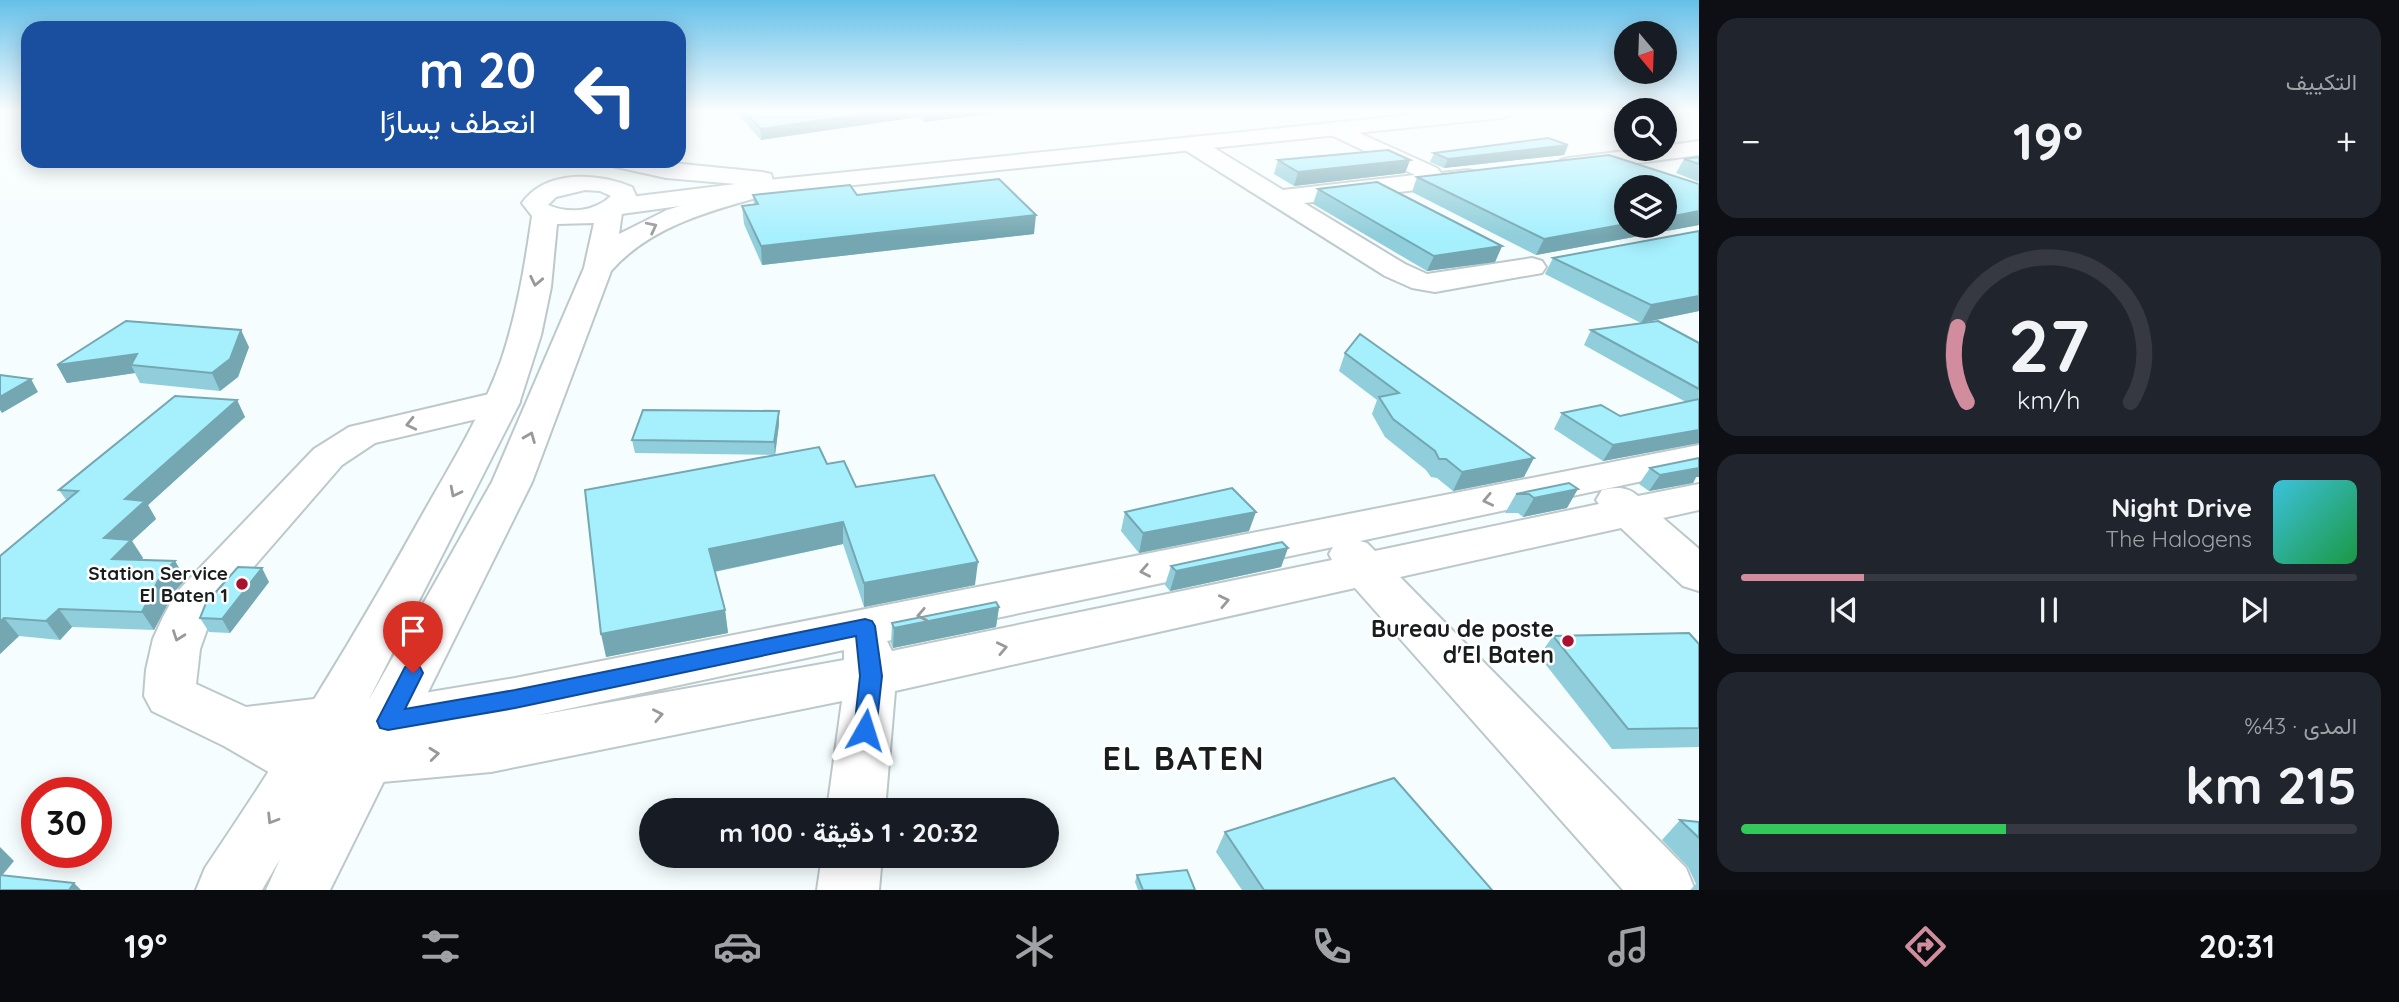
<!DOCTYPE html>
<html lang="ar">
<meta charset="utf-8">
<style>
body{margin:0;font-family:Quicksand,Vazirmatn,sans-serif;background:#20242c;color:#f1f3f6;direction:rtl;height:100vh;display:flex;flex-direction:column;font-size:26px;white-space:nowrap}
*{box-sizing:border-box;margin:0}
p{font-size:23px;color:#9ea1a6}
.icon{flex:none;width:38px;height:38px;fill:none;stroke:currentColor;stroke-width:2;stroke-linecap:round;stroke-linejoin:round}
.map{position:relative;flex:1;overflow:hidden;direction:ltr}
.sheet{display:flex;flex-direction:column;gap:18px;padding:18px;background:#0d0f14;width:700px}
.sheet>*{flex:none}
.guide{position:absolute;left:21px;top:21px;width:665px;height:147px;border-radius:21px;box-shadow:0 4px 18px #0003;direction:rtl;background:#1a4fa0;color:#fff;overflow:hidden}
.needle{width:46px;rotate:161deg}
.tools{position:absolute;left:1614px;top:21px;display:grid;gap:14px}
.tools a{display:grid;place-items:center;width:63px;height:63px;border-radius:50%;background:#171b24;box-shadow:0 4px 18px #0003;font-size:35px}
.speed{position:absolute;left:21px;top:777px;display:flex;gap:14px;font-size:35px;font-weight:700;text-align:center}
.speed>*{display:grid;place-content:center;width:91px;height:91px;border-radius:50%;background:#171b24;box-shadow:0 4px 18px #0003;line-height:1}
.speed .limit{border:10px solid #d22;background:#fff;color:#111}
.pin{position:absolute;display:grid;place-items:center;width:60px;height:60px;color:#fff;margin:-72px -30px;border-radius:50% 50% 50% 0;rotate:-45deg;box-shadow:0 0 7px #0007}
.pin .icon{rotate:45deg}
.me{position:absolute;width:77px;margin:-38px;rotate:6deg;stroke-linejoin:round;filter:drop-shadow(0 0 5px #0008)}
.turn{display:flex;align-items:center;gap:24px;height:147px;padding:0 35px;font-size:32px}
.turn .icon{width:91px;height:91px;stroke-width:2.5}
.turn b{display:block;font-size:49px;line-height:60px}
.big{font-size:52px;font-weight:700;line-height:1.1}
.sheet .card{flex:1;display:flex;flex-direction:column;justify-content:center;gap:10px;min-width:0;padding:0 24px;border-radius:21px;background:#20242c}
.sheet .dial{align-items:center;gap:0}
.dial svg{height:182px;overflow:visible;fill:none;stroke:#363941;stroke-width:7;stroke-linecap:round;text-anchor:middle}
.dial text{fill:#f1f3f6;stroke:none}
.song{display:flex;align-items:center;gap:21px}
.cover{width:84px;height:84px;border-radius:10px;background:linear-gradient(135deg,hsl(190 70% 55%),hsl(140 70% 35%))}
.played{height:7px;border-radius:4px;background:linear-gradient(90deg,#d18d9d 20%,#363941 20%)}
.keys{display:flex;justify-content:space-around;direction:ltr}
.heat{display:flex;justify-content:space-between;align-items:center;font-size:38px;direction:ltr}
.charge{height:10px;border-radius:5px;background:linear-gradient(90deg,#34c759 43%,#363941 0)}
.trip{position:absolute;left:639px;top:798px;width:420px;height:70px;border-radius:35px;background:#171b24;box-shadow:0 4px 18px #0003;font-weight:700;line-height:70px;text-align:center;direction:rtl}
.tab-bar{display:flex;height:112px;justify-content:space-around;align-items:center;background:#090b0e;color:#9ea1a6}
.tab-bar .icon{width:49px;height:49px}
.tab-bar .selected{color:#d18d9d}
.tab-bar b{font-size:32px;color:#f1f3f6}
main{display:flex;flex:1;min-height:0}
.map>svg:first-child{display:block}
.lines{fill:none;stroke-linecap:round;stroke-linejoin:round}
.minor-casing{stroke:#bcc8ca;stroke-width:4}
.major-casing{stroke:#bcc8ca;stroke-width:4}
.highway-casing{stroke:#bcc8ca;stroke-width:4}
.minor{fill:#fff;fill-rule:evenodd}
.major{fill:#fff;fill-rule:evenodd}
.highway{fill:#fff;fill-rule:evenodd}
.wall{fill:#8fceda}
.shaded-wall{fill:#74a7b1}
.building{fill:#a6effd;stroke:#74a7b1;stroke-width:2}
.oneway{stroke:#98999a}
.route{fill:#1a73e8;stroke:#114b97;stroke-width:2}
.poi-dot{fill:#a91131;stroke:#fff;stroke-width:2.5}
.labels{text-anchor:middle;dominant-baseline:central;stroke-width:5;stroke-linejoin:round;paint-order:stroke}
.poi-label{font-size:19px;font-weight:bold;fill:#191d1e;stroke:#fff;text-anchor:end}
.near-poi-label{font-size:23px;font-weight:bold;fill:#191d1e;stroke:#fff;text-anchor:end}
.near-district-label{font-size:32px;font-weight:bold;letter-spacing:2px;fill:#191d1e;stroke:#fff}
</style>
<main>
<section class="sheet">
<div class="card"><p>التكييف</p>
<div class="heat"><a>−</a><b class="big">19°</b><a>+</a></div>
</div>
<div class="card dial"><svg viewBox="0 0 100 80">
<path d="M14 69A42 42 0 1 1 86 69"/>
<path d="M14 69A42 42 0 0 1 10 36" stroke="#d18d9d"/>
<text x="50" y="56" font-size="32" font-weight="700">27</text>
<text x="50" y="72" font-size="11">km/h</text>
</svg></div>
<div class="card">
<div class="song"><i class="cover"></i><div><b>Night Drive</b><p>The Halogens</p></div></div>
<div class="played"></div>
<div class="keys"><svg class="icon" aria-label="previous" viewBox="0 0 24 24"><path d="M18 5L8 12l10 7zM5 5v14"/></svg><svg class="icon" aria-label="pause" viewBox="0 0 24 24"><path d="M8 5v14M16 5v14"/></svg><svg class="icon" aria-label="next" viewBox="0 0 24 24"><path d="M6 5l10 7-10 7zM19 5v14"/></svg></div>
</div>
<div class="card"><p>المدى · 43%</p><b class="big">215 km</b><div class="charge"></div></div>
</section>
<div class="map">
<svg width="1699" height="890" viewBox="0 0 1699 890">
<rect width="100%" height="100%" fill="#f6fdfe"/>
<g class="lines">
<defs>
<g id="minor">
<polygon points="1337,123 1437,168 1441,173 1468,170 1476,172 1480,177 1476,182 1468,184 1304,203 1405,264 1427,274 1532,258 1542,261 1546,267 1542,273 1435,292 1412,288 1385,276 1185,150 1182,145 1185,140 1201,140 1283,190 1415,175 1329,134 1326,129 1329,124"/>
<polygon points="1699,141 1699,155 1569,172 1561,170 1557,165 1561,160 1569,158 1641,149 1664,149 1664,146"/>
<path d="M502 391 515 394 520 402 515 410 375 443 342 465 212 615 200 649 196 684 246 707 331 697 388 699 515 678 1699 445V469L1360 541 1367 543 1375 551 1599 504 1596 500 1602 490C1616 487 1627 486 1638 496L1699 484V510L1663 518 1699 549V591L1683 586 1621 528 1400 577 1686 868 1695 890H1623L1355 588 895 691 885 810H827L842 701 491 772 306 789 286 782 224 746 152 711 144 696 146 670 153 639 163 617 176 593 314 449 349 427ZM1333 547 1329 554 1332 560 892 651 887 641ZM844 650V660L534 716Z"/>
<polygon points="822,856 882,856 879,890 817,890"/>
</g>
<polygon id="major" points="1439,112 1511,112 1508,116 1501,118 768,194 614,215 605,212 601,207 605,202 614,199 768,180"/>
<path id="highway" d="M608 161H652L762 172 771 174 773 181 780 187 777 192C718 209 653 223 611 271L532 482 330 890H266L280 859 262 890H196L205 868C280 757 351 643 416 526 446 472 480 419 501 361 517 314 525 265 532 216L522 203C546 169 598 173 632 187L637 198 622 213 619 234 667 210 748 185 666 178 612 166ZM585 190 600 191 611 196C594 212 569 214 548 205L556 197ZM594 223 584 268 492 482 367 703 519 404 541 335 551 287 557 224Z"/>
</defs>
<use href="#minor" class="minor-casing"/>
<use href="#major" class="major-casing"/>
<use href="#highway" class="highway-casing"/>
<use href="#minor" class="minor"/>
<use href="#major" class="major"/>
<use href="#highway" class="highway"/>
</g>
<g class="wall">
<polygon points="736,112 1004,112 924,122 918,117 761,140"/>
<polygon points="1568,145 1564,155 1444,168 1430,162 1434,153"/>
<polygon points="1699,157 1699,182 1676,173 1684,159"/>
<polygon points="1278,160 1410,160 1405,173 1294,186 1274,174"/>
<polygon points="1417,177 1699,184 1699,225 1536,255 1412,192"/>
<polygon points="1318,189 1502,246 1495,262 1427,271 1313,204"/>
<polygon points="753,195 857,195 1034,234 762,265 744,224 742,206 754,204"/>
<polygon points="1699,231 1699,311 1641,323 1545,274 1553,258"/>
<polygon points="1591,330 1699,343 1699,443 1603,461 1554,429 1562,413 1620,416 1686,402 1584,345"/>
<polygon points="249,347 238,377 220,391 140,383 135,373 67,383 57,365"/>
<polygon points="1345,353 1524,477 1453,491 1437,478 1431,477 1426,470 1385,437 1372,414 1377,400 1339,371"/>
<polygon points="237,400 245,417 148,505 156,519 132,541 143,558 141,560 186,579 174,592 154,630 72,627 60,640 19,636 0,654 0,556 67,501 59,490"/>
<polygon points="779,424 775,455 635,453 632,440"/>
<polygon points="1699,458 1699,477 1696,477 1693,483 1649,491 1639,484 1650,468"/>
<polygon points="827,464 856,487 975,585 864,607 843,544 715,572 725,610 728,633 606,657"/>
<polygon points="1569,483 1567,508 1523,517 1518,513 1505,513 1516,494"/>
<polygon points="1125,512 1249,531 1139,553 1121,531"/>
<polygon points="1288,548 1281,567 1170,591 1165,585 1171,566"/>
<polygon points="269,582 230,633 209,632 200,618"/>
<polygon points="999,607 996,627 893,648 891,643 892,623"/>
<polygon points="1553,636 1699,644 1699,747 1612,749 1539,656"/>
<polygon points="1680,820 1699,822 1699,890 1690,890 1696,884 1688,867 1662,840"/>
<polygon points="1225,832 1492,890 1242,890 1216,852"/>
<polygon points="1137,875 1195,890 1138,890 1135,882"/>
</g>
<g class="shaded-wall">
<polygon points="879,112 918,112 918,117 761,140 761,129"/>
<polygon points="924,112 1004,112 924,122"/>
<polygon points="1568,145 1564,155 1444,168 1448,159"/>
<polygon points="1410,160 1405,173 1294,186 1298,172"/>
<polygon points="1699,211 1699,225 1536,255 1544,239 1626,224 1626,226 1664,226 1664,218"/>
<polygon points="1036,215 1034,234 762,265 761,246"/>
<polygon points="1502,246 1495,262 1427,271 1434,256"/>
<polygon points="1699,296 1699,311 1641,323 1651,305"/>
<polygon points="241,330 249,347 238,377 220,391 212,373"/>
<polygon points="137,354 131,365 135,373 67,383 57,365"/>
<polygon points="31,379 38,392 2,413 0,410 0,397"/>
<polygon points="237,400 245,417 148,505 156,519 132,541 143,558 124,577 112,559 104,538 125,499"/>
<polygon points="779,411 779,424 775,455 774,442"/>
<polygon points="1699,430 1699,443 1603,461 1613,445"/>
<polygon points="1534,458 1524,477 1453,491 1462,472"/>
<polygon points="1699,464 1699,477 1696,477 1693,483 1649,491 1660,475"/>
<polygon points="1578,489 1567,508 1523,517 1534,498"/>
<polygon points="1256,512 1249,531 1139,553 1143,533"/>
<polygon points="843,522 843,544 712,572 709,549"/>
<polygon points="1288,548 1281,567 1170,591 1176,571"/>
<polygon points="175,561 186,579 174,592 154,630 142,612 162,573"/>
<polygon points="978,562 975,585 864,607 864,583"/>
<polygon points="262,568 269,582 230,633 222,619"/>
<polygon points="999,607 996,627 893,648 894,628"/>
<polygon points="59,609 72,627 60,640 46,621"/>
<polygon points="725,610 728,633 606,657 601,634"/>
<polygon points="4,618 19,636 0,654 0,622"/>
<polygon points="0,847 14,861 0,878"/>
<polygon points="74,883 81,890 69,890"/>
</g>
<g class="building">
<polygon points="745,112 879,112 761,129"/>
<polygon points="1548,138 1568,145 1448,159 1434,153"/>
<polygon points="1388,150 1410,160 1298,172 1278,160"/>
<polygon points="1609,155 1699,184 1699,211 1664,218 1664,187 1626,187 1626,224 1544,239 1417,177"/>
<polygon points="1699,157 1699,164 1684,159"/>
<polygon points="999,179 1036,215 761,246 742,206 758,204 753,195 850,185 857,195"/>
<polygon points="1377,182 1502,246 1434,256 1318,189"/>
<polygon points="1699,231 1699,296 1651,305 1553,258"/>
<polygon points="126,321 241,330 230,359 212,373 131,365 137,354 57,365"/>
<polygon points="1658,321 1699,343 1699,389 1591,330"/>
<polygon points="1360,334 1534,458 1462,472 1446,459 1439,459 1435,451 1393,419 1379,397 1399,393 1345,353"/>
<polygon points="0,375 31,379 0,397"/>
<polygon points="175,396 237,400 125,499 145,501 104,538 131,540 112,559 175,561 162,573 142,612 59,609 46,621 4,618 0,622 0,556 78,491 59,490"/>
<polygon points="1699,399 1699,430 1613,445 1562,413 1601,405 1620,416"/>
<polygon points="643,410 779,411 774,442 632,440"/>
<polygon points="819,447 827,464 844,461 856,487 934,475 978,562 864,583 843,522 709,549 725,610 601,634 585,490"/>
<polygon points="1699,458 1699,468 1660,475 1650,468"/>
<polygon points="1569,483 1578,489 1534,498 1529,494 1516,494"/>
<polygon points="1232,488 1256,512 1143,533 1125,512"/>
<polygon points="1282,542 1288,548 1176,571 1171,566"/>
<polygon points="238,567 262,568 222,619 200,618 206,603"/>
<polygon points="996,602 999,607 894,628 892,623"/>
<polygon points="1689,633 1699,644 1699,728 1628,729 1553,636"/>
<polygon points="1394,778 1492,890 1264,890 1225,832"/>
<polygon points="1680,820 1699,822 1699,838"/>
<polygon points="1187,870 1195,890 1143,890 1137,875"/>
<polygon points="0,875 74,883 69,890 0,890"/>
</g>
<defs><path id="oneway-chevron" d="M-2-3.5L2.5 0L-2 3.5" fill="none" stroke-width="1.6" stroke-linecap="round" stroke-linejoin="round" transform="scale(1.75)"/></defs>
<g class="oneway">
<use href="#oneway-chevron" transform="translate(652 227) rotate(-27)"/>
<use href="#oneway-chevron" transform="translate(536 281) rotate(102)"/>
<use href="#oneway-chevron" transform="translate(411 424) rotate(167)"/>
<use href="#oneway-chevron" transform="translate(530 437) rotate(-68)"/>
<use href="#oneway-chevron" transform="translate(455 492) rotate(117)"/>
<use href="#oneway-chevron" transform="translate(1488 500) rotate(168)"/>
<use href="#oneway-chevron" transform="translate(1145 571) rotate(169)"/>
<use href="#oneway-chevron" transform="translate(1224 601) rotate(-12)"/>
<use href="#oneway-chevron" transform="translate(922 615) rotate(169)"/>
<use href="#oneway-chevron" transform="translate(178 636) rotate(110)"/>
<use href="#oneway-chevron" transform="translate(1002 648) rotate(-12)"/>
<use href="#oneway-chevron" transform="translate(658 715) rotate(-11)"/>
<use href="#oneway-chevron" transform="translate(434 754) rotate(-6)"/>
<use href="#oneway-chevron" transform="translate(272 819) rotate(122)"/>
</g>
<linearGradient id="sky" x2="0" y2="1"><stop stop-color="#65c0e9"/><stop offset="0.47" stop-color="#fbfeff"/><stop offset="1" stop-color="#fbfeff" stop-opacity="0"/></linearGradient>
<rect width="1699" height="237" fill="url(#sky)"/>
<polygon class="route" points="865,619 872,621 875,626 882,676 876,730 873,736 865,739 857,736 854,730 860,676 856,636 515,708 388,730 380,728 377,721 405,667 413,665 420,667 423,673 405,709 515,690"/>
<g class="poi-dot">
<circle cx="242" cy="584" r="7"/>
<circle cx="1568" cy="641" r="7"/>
</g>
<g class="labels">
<g class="poi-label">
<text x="228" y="573">Station Service<tspan x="228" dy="22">El Baten 1</tspan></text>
</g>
<g class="near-poi-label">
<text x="1554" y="628">Bureau de poste<tspan x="1554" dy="26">d'El Baten</tspan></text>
</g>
<g class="near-district-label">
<text x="1184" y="758">EL BATEN</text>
</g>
</g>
</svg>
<div class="tools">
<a><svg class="needle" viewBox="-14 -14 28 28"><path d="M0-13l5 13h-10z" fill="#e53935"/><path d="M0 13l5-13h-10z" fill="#9ea1a6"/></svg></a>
<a><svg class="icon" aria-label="search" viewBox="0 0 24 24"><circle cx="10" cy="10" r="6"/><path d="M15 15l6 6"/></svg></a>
<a><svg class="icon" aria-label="layers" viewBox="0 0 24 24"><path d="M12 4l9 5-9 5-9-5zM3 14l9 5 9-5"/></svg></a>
</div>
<div class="speed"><div class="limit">30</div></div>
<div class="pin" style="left:413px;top:673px;background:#d93025"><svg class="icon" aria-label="arrive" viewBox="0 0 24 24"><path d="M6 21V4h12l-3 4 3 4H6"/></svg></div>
<svg class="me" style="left:865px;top:730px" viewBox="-20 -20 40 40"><path d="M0-17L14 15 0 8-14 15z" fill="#1a73e8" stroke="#fff" stroke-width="4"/></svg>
<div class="trip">20:32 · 1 دقيقة · 100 m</div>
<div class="guide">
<div class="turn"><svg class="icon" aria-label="left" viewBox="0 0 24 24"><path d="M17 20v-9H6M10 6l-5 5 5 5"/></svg><div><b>20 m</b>انعطف يسارًا</div></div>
</div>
</div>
</main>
<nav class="tab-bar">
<b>20:31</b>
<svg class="icon selected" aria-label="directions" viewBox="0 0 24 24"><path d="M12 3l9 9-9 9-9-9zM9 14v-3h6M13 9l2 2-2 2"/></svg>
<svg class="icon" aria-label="music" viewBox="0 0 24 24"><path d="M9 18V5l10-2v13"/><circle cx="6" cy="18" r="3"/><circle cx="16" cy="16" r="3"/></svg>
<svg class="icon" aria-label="phone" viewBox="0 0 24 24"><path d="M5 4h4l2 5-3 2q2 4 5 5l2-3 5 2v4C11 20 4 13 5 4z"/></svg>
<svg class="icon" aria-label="climate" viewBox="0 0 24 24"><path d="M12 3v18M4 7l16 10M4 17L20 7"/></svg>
<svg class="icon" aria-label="car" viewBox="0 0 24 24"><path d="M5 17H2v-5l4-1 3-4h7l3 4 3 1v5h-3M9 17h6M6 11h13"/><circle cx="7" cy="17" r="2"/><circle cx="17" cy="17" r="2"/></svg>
<svg class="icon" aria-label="filters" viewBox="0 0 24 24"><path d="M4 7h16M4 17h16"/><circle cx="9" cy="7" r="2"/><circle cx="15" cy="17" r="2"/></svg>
<b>19°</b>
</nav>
